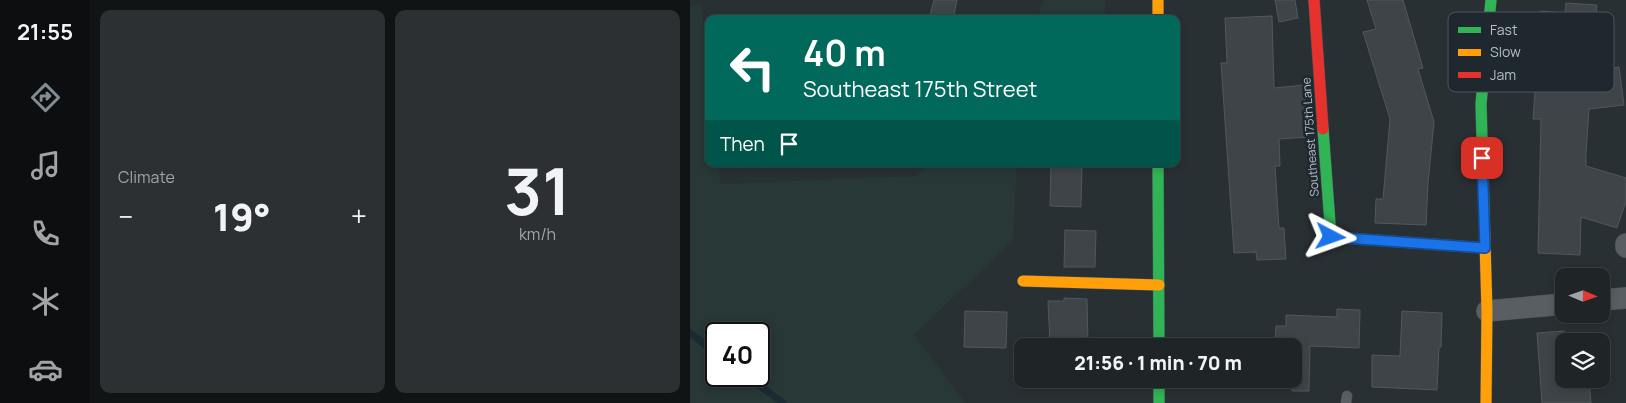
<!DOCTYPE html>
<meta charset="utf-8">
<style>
body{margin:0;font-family:Manrope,sans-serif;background:#2c3033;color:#f1f3f6;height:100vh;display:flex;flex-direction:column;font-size:19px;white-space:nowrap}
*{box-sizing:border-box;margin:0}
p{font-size:16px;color:#a1a4a7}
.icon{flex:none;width:28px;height:28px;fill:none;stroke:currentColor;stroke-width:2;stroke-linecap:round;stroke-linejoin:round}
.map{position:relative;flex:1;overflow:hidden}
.details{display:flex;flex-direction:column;gap:10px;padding:10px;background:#111415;width:600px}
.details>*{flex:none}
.guide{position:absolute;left:15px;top:15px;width:475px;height:152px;border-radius:10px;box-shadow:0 2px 8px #0003,0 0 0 1px #3c4144;background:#00695c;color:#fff;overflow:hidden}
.needle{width:32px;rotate:92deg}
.fabs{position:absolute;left:865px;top:268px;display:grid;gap:10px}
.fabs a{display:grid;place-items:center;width:55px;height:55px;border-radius:10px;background:#1f2427;box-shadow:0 2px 8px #0003,0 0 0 1px #3c4144;font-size:25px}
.speed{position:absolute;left:15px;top:322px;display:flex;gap:10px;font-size:25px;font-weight:700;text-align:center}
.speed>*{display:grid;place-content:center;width:65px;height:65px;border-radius:50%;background:#1f2427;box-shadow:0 2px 8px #0003,0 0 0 1px #3c4144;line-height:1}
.speed .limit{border:2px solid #111;border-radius:8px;background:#fff;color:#111}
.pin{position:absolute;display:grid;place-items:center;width:42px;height:42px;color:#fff;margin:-21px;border-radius:10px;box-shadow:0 2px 8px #0006}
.me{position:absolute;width:55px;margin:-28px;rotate:94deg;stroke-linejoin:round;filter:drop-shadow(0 0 4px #0008)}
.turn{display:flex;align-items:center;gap:18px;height:105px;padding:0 15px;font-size:22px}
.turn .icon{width:65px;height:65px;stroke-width:2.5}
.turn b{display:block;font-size:35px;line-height:42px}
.then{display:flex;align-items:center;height:48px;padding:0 15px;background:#0003;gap:10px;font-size:19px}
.big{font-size:38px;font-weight:800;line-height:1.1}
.details .tile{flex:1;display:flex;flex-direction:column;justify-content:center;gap:8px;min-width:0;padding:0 18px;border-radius:10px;background:#2c3033}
.details .dial{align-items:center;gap:0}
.dial b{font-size:65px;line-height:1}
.heat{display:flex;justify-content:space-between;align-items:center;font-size:28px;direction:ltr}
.details .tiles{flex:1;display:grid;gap:10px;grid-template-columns:repeat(2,1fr)}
.trip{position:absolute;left:324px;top:338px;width:288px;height:50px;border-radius:10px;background:#1f2427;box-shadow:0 2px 8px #0003,0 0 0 1px #3c4144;font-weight:800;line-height:50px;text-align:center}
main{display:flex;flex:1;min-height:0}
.tabs{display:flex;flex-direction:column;width:90px;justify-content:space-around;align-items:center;background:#0c0e10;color:#a1a4a7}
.tabs .icon{width:35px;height:35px}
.tabs .on{color:#838c92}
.tabs b{font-size:22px;color:#f1f3f6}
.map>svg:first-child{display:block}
.green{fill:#273837;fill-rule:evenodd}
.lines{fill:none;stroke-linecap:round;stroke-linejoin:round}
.stream{stroke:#1b2b34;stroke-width:7}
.building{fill:#3e4448;stroke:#51585b}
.lane-casing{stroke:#474d51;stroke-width:11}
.street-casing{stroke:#474d51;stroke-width:22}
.fast-casing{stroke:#474d51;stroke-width:12}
.slow-casing{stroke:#474d51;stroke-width:12}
.jam-casing{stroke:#474d51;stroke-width:12}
.lane{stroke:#595e62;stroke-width:10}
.street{stroke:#595e62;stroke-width:21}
.fast{stroke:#30b455;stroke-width:11}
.slow{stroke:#ff9f0a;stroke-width:11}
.jam{stroke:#e5322d;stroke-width:11}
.route-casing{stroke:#114b97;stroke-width:12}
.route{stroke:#1a73e8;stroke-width:9}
.labels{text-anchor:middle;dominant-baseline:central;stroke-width:5;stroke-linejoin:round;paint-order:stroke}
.street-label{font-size:12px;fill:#b4bec4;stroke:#1e282e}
.key{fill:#1e282e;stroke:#4b555b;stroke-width:1}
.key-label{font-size:14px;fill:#b4bec4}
</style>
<main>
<nav class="tabs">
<b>21:55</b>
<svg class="icon on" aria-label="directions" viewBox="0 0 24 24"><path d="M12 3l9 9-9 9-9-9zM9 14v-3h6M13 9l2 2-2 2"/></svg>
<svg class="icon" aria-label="music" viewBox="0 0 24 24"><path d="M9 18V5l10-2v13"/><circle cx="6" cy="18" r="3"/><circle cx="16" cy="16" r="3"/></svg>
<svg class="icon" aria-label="phone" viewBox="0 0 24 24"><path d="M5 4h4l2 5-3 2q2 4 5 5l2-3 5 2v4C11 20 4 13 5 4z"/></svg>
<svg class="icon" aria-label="climate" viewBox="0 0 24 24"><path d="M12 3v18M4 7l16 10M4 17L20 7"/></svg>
<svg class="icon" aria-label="car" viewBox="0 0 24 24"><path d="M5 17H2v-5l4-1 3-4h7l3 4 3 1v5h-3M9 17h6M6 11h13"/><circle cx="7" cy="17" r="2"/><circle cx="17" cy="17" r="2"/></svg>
</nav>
<section class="details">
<div class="tiles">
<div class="tile"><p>Climate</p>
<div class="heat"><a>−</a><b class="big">19°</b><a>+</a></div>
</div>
<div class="tile dial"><b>31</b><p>km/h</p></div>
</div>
</section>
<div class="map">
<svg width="936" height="403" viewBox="0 0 936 403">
<rect width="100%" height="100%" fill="#293034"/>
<g class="green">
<polygon points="354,0 415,0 415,19 347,19"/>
<path d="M11 4 19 74V164H28L31 184 227 176 239 164H327L323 240 224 335 275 403H0V7ZM26 334H69V376H26Z"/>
</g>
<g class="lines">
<g class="stream">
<polyline points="0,333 26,353"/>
<polyline points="57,376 93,403"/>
</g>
</g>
<g class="building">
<polygon points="244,0 267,0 263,19 239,19"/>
<polygon points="585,0 605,0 608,18 589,22"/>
<polygon points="677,0 713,0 733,68 728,69 744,122 738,183 736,225 685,223 686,199 693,199 700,119 673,32 686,29"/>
<polygon points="876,3 907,5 901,71 929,67 934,105 899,109 896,153 896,166 936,178 936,201 927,228 891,217 890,255 848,253 851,119 843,119 851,11 875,13"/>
<polygon points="582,16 584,88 614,85 618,137 589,139 590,166 585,166 589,228 594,228 596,259 567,260 566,252 544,253 531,63 537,63 535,18"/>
<polygon points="361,164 392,164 391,207 360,206"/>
<polygon points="375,230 406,231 405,267 374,267"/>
<polygon points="374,298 397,299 398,346 360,346 358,301 374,301"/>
<polygon points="647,309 670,310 669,348 620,346 619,391 602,391 602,346 585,346 586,326 596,326 596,315 647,317"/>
<polygon points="275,311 317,312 316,348 274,347"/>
<polygon points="712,311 752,313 751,347 749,347 747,390 682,387 682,355 710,356"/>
<polygon points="874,331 874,379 899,379 901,403 852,403 847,333"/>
</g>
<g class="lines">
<defs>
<polyline id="lane" points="656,403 657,396"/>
<g id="street">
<polyline points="936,244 936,247"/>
<polyline points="911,300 936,298"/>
<polyline points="797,311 874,304"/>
</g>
<g id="fast">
<polyline points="633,129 641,237 795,248"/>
<polyline points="468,164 469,346"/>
<polyline points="794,208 791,104 801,0"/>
<polyline points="469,379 469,403"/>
</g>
<g id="slow">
<polyline points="468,0 468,19"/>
<polyline points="794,208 797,311 796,403"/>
<polyline points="333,281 469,285"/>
</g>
<polyline id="jam" points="624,0 633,129"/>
</defs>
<use href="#lane" class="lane-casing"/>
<use href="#street" class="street-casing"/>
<use href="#fast" class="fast-casing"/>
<use href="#slow" class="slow-casing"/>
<use href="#jam" class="jam-casing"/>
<use href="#lane" class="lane"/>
<use href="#street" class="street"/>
<use href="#fast" class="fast"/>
<use href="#slow" class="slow"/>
<use href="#jam" class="jam"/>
</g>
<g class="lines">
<defs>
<polyline id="route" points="641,237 795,248 792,158"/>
</defs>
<use href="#route" class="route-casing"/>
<use href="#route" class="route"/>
</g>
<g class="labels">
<g class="street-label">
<text transform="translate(620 137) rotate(-94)">Southeast 175th Lane</text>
</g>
</g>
<rect x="758" y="12" width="166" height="80" rx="8" class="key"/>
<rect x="768" y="27" width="23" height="6" fill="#30b455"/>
<rect x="768" y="49" width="23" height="7" fill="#ff9f0a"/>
<rect x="768" y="72" width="23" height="6" fill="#e5322d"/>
<g class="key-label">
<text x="800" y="35">Fast</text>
<text x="800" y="57">Slow</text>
<text x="800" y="80">Jam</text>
</g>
</svg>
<div class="fabs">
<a><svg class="needle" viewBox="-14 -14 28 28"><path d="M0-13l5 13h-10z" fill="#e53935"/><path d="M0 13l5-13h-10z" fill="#a1a4a7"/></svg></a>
<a><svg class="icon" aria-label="layers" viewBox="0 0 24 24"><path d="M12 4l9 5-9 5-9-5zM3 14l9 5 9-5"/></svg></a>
</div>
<div class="speed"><div class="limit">40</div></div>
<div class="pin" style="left:792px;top:158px;background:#d93025"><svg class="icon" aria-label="arrive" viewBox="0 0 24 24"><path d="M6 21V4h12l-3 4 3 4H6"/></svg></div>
<svg class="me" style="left:641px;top:237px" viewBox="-20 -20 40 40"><path d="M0-17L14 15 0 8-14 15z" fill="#1a73e8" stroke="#fff" stroke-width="4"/></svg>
<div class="trip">21:56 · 1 min · 70 m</div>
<div class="guide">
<div class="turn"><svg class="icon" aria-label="left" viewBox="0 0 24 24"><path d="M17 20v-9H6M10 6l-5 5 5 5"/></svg><div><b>40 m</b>Southeast 175th Street</div></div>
<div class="then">Then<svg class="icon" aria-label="arrive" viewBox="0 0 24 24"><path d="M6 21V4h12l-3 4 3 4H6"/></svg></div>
</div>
</div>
</main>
